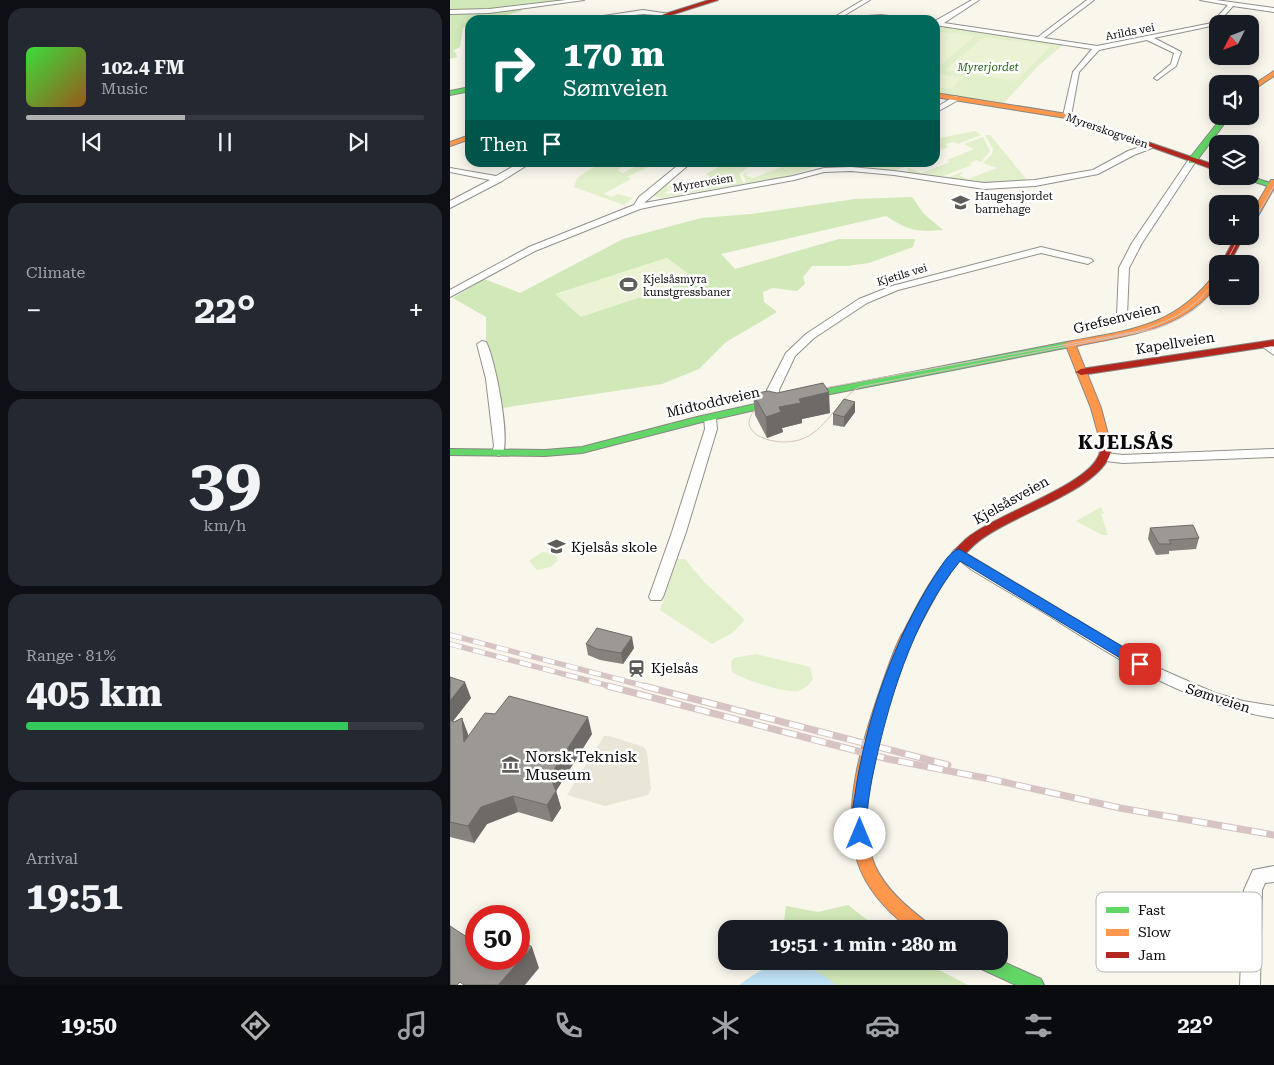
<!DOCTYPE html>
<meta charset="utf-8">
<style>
body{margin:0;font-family:"Roboto Serif",serif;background:#242831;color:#f1f3f6;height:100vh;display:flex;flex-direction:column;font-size:19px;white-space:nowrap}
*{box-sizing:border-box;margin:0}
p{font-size:16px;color:#9ea1a6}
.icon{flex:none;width:28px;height:28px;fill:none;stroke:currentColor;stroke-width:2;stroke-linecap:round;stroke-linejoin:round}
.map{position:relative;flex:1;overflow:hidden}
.sheet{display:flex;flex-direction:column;gap:8px;padding:8px;background:#0d0f14;width:450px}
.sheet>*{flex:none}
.guide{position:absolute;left:15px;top:15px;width:475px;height:152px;border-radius:15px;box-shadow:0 2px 12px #0003;background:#00695c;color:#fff;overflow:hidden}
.needle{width:32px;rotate:228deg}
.controls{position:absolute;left:759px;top:15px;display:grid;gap:10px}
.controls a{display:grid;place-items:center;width:50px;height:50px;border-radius:10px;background:#171b24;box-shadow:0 2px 12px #0003;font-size:25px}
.speed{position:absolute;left:15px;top:905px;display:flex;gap:10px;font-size:25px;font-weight:700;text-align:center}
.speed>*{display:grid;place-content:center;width:65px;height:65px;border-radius:50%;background:#171b24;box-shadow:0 2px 12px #0003;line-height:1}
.speed .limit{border:8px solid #d22;background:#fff;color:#111}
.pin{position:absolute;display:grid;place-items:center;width:42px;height:42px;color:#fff;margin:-21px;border-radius:10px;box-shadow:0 2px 8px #0006}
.me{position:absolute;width:55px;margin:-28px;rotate:0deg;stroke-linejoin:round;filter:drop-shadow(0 0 4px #0008)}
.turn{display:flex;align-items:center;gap:18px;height:105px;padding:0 15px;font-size:22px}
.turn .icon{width:65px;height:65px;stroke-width:2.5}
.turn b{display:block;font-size:35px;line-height:42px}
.then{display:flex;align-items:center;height:48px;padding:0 15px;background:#0003;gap:10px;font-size:19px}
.big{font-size:38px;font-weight:700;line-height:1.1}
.sheet .tile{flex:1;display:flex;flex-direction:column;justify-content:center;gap:8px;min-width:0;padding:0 18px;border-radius:15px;background:#242831}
.sheet .dial{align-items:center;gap:0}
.dial b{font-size:65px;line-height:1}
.song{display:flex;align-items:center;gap:15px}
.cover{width:60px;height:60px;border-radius:8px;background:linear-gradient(135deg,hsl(120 70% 55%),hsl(30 70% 35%))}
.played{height:5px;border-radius:2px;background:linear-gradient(90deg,#afb0af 40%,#363941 40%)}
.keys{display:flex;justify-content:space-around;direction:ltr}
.heat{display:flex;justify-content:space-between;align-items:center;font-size:28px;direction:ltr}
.charge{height:8px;border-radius:4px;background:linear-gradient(90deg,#34c759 81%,#363941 0)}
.trip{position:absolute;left:268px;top:920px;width:290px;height:50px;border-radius:15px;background:#171b24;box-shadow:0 2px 12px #0003;font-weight:700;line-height:50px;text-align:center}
.tabs{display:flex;height:80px;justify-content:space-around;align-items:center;background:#090b0e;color:#9ea1a6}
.tabs .icon{width:35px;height:35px}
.tabs .active{color:#afb0af}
.tabs b{font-size:22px;color:#f1f3f6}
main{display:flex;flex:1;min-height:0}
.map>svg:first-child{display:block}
.green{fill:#e1efca}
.forest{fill:#d1e8b8;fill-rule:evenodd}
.pitch{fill:#ebf3d4}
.plaza{fill:#e9e5d7}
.water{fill:#c0e2f5}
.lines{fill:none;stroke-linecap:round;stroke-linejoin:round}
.street-casing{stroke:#92908c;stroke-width:2}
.fast-casing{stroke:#888782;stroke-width:2}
.slow-casing{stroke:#888782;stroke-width:2}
.jam-casing{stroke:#888782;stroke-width:2}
.street{fill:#fefefc;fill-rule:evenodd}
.fast{fill:#63d668;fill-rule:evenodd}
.slow{fill:#ff974d;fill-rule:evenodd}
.jam{fill:#b3261e;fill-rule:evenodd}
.tram{stroke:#d6c3c2;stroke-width:1}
.rail-far1-casing{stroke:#d6c3c2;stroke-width:5.5}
.rail-casing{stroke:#d6c3c2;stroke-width:7}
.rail-far1{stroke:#fff;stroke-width:4;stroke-dasharray:12;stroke-linecap:butt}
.rail{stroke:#fff;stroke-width:5;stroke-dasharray:15;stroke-linecap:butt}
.wall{fill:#86837e}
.shaded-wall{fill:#6d6a67}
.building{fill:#9c9893;stroke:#6d6a67}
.route{fill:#1a73e8;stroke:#114b97}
.labels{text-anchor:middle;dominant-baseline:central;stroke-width:5;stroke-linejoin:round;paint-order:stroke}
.far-street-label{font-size:11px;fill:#0a0a0a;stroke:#fff}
.far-park-label{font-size:11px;font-style:italic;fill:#276318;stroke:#fff}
.far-poi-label{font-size:11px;fill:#0a0a0a;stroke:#fff;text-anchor:start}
.street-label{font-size:14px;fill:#0a0a0a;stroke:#fff}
.poi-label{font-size:14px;fill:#0a0a0a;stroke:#fff;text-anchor:start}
.near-poi-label{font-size:16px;fill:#0a0a0a;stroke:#fff;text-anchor:start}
.district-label{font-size:19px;font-weight:bold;letter-spacing:1px;fill:#0a0a0a;stroke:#fff}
.key{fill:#fff;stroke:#b6b6b6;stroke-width:1}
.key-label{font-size:14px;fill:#0a0a0a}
</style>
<main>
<section class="sheet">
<div class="tile">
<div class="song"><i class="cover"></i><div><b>102.4 FM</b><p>Music</p></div></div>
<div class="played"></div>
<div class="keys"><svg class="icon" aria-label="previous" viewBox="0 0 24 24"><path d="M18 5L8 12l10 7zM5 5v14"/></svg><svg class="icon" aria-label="pause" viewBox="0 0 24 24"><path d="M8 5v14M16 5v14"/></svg><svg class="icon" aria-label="next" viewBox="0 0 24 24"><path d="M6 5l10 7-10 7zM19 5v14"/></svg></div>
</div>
<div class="tile"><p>Climate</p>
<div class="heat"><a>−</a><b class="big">22°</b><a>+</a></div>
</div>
<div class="tile dial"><b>39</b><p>km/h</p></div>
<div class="tile"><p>Range · 81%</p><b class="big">405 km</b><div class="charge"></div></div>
<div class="tile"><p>Arrival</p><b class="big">19:51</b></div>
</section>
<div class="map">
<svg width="824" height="985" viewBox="0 0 824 985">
<rect width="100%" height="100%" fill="#f9f6ec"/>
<g class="green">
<polygon points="485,24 614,44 588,66 554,103 485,93"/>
<polygon points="525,131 531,135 508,144 504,142 495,144 498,147 485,152 485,139"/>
<polygon points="535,135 540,135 578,181 537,184 500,180 498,178 511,172 513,173 509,175 518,179 547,168 533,163 542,154 543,149"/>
<polygon points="533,137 540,151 531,162 527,160 520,163 522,165 488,178 455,173 459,171 456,169 459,168 472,173 500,162 497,160 524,149 514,144"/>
<polygon points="152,162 189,163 181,167 174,166 167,170 173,173 192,163 204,164 177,177 181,179 153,194 162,197 168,194 183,198 174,205 124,187 127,178"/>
<polygon points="276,163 300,163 296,169 289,174 294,184 296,181 293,175 295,172 298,173 295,175 303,178 342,163 377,163 340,176 211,198 204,196 204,193 218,182 223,182 216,187 220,190 214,193 220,194 225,191 218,187 222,184 226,185 222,187 233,190 259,176 256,174"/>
<polygon points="395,163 416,163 425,166 436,163 466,163 443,171 398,167"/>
<polygon points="651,507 654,513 651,514 658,535 652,535 626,521"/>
<polygon points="92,552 104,553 108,560 101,567 87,570 79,561"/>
<polygon points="227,559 235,559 254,582 293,618 294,621 282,633 262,644 210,610"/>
<path d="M306 654 360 667 363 679C360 684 354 689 348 691 334 693 294 680 282 672L281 662 284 658Z"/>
</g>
<g class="forest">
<polygon points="0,0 113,0 33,10 0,10"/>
<path d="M70 9 72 11C55 15 38 20 20 20V23L13 28 10 47 3 51 6 53 7 57 0 59V15Z"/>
<path d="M462 197 474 214 493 230C465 232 460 231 436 216L271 254 285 269 389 239H465L463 247 419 263 397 266H362L353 277 355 284 347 291 323 288 313 292 314 302 327 312 276 342 249 369 212 384 52 408 36 342V317L3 298 34 279 70 293 173 239 251 218 301 214 405 199ZM217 258 245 279 106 294Z"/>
<polygon points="398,905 429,929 333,929 336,906 368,912"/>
<polygon points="331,961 471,961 518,985 386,985 350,965"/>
</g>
<g class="pitch">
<polygon points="485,31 525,36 487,68 485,67"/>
<polygon points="534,37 601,46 566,81 495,70"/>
<polygon points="485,73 513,78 501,89 485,86"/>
<polygon points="217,258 245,279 131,317 105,294"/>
</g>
<polygon class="plaza" points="154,736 159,736 194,747 197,752 201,789 198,795 155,806 117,795"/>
<path class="water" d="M332 963C353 965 370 970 386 985H289C303 975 315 966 332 963Z"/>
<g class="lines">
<defs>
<g id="street">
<polygon points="116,0 134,0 39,13 0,14 0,10 39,9"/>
<polygon points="413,0 420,0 390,18 431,15 469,20 381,19"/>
<polygon points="522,0 529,0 494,23 588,37 637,0 644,0 594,38 647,46 762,23 778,5 750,0 766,0 824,8 824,12 783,6 766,25 704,38 731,52 726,66 707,80 704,78 721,64 724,53 697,40 649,50 629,72 621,116 617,118 613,116 623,72 642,49 485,25 485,21"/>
<polygon points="193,10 220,14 217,16 193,14 144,20 127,20"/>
<polygon points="505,96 512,98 485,113 485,108"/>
<polygon points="699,144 703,146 702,148 684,155 648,174 585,186 534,189 444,175 401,171 374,172 344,180 209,205 190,209 85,251 0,297 0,290 79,247 184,205 189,197 232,162 242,162 194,203 343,176 374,168 401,167 444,171 534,183 585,180 643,170 678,151"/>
<polygon points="739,159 746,161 692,243 679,268 677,315 676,317 668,317 667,315 669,268 682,243"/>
<polygon points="71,162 82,162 52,181 0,208 0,201 40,180 0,172 0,168 46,176"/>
<polygon points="591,247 641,259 643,261 638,264 591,253 448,290 417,303 364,338 345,356 329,390 330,403 324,406 318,403 317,390 336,353 356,334 409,299 442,286"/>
<path d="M32 341 36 342C45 358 61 440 52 455L48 456 42 452 44 446 36 379 27 344Z"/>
<polygon points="815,342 824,347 824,355 810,345"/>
<polygon points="260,415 266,418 267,429 236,532 213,597 211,600 201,600 199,597 222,532 255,429 254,418"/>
<polygon points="824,449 824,457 673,463 655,461 649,457 655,453 673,455"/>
<path d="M509 549 706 667 765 693 793 701 824 706V718C737 704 674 663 601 617 575 601 548 586 522 570L504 556 502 553 504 550Z"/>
<polygon points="824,866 824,882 815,883 812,890 810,985 790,985 794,890 803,870"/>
</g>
<g id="fast">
<polygon points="20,87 20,91 0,95 0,91"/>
<polygon points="773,116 780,116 745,163 739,163 739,159"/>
<polygon points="786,176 798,176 824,184 824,188"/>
<polygon points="617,342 622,345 620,347 355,399 350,396 355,393"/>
<polygon points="328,399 332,400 333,402 332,404 248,423 132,453 95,456 0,455 0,449 95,450 132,447 247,417"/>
<polygon points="549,960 591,979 594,985 566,985 527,967 525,961 549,961"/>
</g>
<g id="slow">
<polygon points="824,71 824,76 800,92 800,87"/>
<polygon points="485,93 617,114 681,137 676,138 616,118 485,97"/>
<polygon points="20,135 20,139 0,146 0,142"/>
<polygon points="821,180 824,180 824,188 804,223 800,225 800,216"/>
<path d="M765 274H768C768 286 760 294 751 302 717 332 669 337 626 346L651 408 660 442 655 445 651 444 641 408 617 348 612 345 617 342C679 330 724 328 765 274Z"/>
<path d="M457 632 462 634 463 637C441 694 399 807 425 866 436 890 458 908 479 924L481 929H460C438 912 417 890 408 863 389 808 416 729 435 676 440 662 445 647 452 634Z"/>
</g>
<g id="jam">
<polygon points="259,0 268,0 205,20 196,20"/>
<polygon points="676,136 680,136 768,166 768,171 676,138"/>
<polygon points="786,236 794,236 779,264 771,264"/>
<polygon points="824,340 824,346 631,375 626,372 631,369"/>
<path d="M655 439 660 442C661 447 661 453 659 457 642 494 556 516 524 545 495 572 480 607 462 640H452L451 637C468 603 487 565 516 539 546 514 634 487 648 457 651 453 650 447 650 442Z"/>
</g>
</defs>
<use href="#street" class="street-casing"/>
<use href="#fast" class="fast-casing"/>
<use href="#slow" class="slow-casing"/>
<use href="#jam" class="jam-casing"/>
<use href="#street" class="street"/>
<use href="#fast" class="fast"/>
<use href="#slow" class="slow"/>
<use href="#jam" class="jam"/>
<g class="tram">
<polyline points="800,227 824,186"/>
<polyline points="775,264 790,236"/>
<path d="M363 390 685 332C720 322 749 308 768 276"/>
<path d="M314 402C275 430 321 448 349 440 376 432 386 401 409 387L705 329C731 320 752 308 768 285"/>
</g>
<defs>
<g id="rail-far1">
<polyline points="0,635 198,687"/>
<polyline points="0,644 163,687"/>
</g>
<g id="rail">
<polyline points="158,686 438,759 540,779 670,808 824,835"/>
<polyline points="194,686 498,765"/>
</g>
</defs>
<use href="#rail-far1" class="rail-far1-casing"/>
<use href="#rail" class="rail-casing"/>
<use href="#rail-far1" class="rail-far1"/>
<use href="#rail" class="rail"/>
</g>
<g class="wall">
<polygon points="327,393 380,413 352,419 352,423 332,428 333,432 317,438 305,415 303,394"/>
<polygon points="405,412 394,427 383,425 383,414"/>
<polygon points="700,528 749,538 746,549 719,551 719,554 706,555 698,539"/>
<polygon points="136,644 184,648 173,664 150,660 138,655"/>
<polygon points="0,677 21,698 3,721 4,722 12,718 18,736 142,734 106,791 111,808 102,822 68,812 37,824 24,843 0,837"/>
</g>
<g class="shaded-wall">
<polygon points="379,392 380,413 352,419 352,423 332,428 333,432 317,438 316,417 329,407 349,399"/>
<polygon points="405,402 405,412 394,427 394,417"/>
<polygon points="182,637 184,648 173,664 171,653"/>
<polygon points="15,682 21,698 0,725 0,701"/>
<polygon points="138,717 142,734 106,791 101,774"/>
<polygon points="12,718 18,734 19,759 14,742"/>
<polygon points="106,791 111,808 102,822 97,805"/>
<polygon points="63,796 68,812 37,824 24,843 18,826 31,807"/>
<polygon points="82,947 89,968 75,985 48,985"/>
</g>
<g class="building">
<polygon points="373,383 379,392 349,399 351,403 329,407 331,412 316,417 303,394 318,391 327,393"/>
<polygon points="394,399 405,402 394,417 383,414"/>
<polygon points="743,525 749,538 719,540 721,544 709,544 700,528"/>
<polygon points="147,628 182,637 171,653 147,649 136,644"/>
<polygon points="0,677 15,682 0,701"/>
<polygon points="59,696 138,717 101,774 99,774 106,791 97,805 63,796 31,807 18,826 0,822 0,720 4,722 12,718 14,742 35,713 45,714"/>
<polygon points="0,926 26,943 26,959 69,959 69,938 82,947 48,985 14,985 10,982 7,985 0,985"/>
</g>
<path class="route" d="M509 549 695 660 697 664 695 667H685L510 561C462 620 437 705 422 779 420 790 418 802 417 813 416 822 419 831 415 839L410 841 404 839C398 826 403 808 405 794 416 719 443 642 484 577 490 569 498 552 509 549Z"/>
<defs>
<symbol id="school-bare" viewBox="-9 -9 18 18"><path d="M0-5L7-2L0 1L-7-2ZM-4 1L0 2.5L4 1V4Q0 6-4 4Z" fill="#5e5d59" stroke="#fff" stroke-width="2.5" paint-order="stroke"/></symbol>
<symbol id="stadium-bare" viewBox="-9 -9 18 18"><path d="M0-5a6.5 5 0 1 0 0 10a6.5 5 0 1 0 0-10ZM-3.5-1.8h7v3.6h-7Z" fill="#5e5d59" stroke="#fff" stroke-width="2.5" paint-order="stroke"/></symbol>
<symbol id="station-bare" viewBox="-9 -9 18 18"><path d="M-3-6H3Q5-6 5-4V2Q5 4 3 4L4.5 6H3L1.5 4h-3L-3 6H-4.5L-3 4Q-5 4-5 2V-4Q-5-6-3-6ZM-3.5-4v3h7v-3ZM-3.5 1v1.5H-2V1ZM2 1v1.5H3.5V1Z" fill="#5e5d59" stroke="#fff" stroke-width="2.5" paint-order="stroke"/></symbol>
<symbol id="museum-bare" viewBox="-9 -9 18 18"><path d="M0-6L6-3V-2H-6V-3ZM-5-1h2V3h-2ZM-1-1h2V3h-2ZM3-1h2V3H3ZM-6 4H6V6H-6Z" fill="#5e5d59" stroke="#fff" stroke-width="2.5" paint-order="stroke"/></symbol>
</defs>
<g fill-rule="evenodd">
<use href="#school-bare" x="498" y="190" width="25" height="25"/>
<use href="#stadium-bare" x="166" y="272" width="25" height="25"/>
<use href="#school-bare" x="94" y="534" width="25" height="25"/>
<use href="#station-bare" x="174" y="656" width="25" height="25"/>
<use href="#museum-bare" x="48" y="752" width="25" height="25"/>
</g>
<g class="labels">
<g class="far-street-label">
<text transform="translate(680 32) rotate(-11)">Arilds vei</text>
<text transform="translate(657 131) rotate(19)">Myrerskogveien</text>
<text transform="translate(253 183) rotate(-10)">Myrerveien</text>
<text transform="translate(452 275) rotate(-17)">Kjetils vei</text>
</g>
<g class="far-park-label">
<text x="538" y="67">Myrerjordet</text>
</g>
<g class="far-poi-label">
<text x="525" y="196">Haugensjordet<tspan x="525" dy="13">barnehage</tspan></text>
<text x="193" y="279">Kjelsåsmyra<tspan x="193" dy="13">kunstgressbaner</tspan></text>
</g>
<g class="street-label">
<text transform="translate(667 318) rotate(-14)">Grefsenveien</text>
<text transform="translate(725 343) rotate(-9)">Kapellveien</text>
<text transform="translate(263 402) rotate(-13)">Midtoddveien</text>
<text transform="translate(561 500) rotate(-29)">Kjelsåsveien</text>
<text transform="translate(768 698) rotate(18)">Sømveien</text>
</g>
<g class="poi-label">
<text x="121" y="547">Kjelsås skole</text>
<text x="201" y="668">Kjelsås</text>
</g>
<g class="near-poi-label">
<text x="75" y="756">Norsk Teknisk<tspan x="75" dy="18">Museum</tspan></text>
</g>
<g class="district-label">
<text x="676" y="442">KJELSÅS</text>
</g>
</g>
<rect x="646" y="892" width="166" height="80" rx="8" class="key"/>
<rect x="656" y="907" width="23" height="6" fill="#63d668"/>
<rect x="656" y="929" width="23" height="7" fill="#ff974d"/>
<rect x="656" y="952" width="23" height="6" fill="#b3261e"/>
<g class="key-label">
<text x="688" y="915">Fast</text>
<text x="688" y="937">Slow</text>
<text x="688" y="960">Jam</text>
</g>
</svg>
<div class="controls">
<a><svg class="needle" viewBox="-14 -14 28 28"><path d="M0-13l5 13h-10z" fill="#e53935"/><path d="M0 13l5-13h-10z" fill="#9ea1a6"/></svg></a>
<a><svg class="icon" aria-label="sound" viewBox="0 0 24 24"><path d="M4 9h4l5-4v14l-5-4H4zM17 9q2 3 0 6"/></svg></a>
<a><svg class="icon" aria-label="layers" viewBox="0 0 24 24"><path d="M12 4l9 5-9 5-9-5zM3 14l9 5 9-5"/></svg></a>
<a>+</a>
<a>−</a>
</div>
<div class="speed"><div class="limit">50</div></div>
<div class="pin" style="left:690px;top:664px;background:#d93025"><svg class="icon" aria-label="arrive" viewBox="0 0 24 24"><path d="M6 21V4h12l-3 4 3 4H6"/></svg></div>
<svg class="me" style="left:410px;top:834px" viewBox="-20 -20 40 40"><circle r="19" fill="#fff"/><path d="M0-13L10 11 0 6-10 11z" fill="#1a73e8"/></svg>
<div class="trip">19:51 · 1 min · 280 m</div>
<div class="guide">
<div class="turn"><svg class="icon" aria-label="right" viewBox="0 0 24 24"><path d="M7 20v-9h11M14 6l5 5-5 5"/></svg><div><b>170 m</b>Sømveien</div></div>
<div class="then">Then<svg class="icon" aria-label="arrive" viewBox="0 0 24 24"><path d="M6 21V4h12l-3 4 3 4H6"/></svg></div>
</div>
</div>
</main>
<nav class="tabs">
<b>19:50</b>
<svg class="icon active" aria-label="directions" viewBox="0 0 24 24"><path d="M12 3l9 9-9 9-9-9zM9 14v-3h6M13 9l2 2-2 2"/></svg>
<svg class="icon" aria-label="music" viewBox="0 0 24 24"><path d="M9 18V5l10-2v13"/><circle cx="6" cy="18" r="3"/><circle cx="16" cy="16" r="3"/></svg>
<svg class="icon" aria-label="phone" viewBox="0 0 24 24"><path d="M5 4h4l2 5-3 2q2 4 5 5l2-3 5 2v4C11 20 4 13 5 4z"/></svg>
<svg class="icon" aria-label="climate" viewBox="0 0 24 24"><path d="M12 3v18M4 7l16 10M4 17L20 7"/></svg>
<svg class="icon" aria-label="car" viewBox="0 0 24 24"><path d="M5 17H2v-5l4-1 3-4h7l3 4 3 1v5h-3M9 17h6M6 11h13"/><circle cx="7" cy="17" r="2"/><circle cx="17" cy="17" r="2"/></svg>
<svg class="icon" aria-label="filters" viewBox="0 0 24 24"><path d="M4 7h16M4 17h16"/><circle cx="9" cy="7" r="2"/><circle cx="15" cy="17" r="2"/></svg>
<b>22°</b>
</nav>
